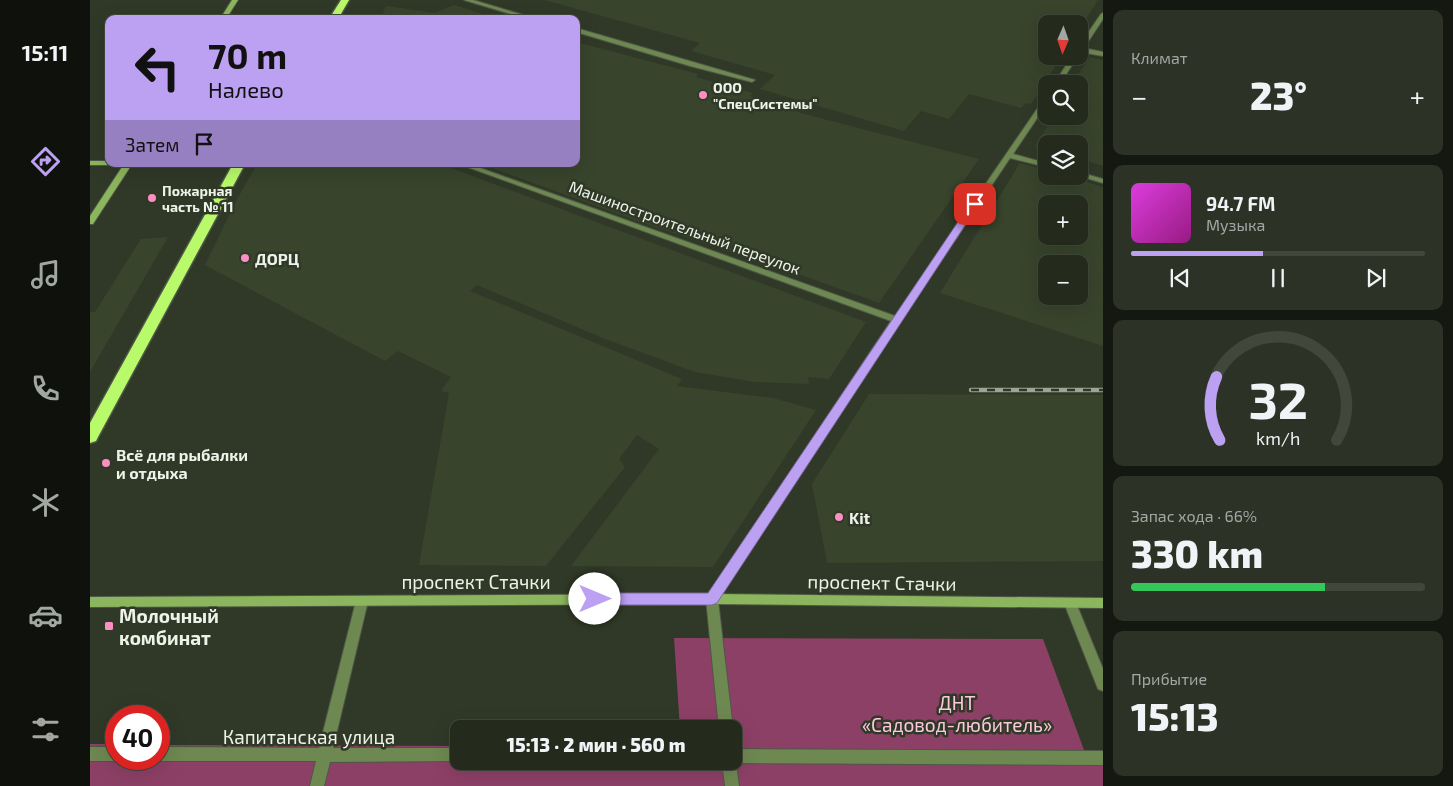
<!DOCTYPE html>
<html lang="ru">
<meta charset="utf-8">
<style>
body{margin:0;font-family:"Exo 2",sans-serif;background:#2c3326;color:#f1f3f6;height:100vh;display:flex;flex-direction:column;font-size:19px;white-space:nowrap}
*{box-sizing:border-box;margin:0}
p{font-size:16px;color:#a3a7a4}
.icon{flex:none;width:28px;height:28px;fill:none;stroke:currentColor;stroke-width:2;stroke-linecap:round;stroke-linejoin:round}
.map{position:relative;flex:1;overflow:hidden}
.panel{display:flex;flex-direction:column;gap:10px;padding:10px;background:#141810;width:350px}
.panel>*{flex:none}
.guide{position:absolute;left:15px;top:15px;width:475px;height:152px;border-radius:10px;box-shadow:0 5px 20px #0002,0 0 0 1px #41473b;background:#bca0f2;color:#111;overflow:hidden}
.needle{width:32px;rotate:182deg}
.buttons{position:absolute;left:948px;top:15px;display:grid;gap:10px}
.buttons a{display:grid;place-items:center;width:50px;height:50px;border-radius:10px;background:#242b1d;box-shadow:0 5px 20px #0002,0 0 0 1px #41473b;font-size:25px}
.speed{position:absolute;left:15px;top:705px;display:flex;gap:10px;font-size:25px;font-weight:700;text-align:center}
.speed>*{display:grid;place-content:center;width:65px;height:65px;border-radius:50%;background:#242b1d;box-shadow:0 5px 20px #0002,0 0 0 1px #41473b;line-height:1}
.speed .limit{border:8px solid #d22;background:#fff;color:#111}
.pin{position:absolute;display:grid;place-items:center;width:42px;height:42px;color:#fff;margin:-21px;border-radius:10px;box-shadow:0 2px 8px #0006}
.me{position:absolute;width:55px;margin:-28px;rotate:90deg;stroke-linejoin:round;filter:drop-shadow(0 0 4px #0008)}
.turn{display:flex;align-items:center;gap:18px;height:105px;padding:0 20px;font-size:22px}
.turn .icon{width:65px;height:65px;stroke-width:2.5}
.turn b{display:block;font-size:35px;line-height:42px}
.then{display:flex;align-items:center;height:48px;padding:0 20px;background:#0003;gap:10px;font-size:19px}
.big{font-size:38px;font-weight:800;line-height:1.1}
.panel .card{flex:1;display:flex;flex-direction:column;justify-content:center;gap:8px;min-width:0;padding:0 18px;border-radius:10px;background:#2c3326}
.panel .dial{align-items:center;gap:0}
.dial svg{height:130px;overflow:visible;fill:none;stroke:#41473b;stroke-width:7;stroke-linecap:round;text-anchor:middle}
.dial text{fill:#f1f3f6;stroke:none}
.song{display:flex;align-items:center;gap:15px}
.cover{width:60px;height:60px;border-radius:8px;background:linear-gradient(135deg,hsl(300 70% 55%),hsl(310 70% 35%))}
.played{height:5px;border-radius:2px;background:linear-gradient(90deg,#bca0f2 45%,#41473b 45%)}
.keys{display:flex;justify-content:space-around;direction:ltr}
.heat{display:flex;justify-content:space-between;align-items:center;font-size:28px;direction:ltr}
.charge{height:8px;border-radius:4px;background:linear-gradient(90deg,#34c759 66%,#41473b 0)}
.trip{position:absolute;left:360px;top:720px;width:292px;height:50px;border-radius:10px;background:#242b1d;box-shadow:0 5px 20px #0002,0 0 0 1px #41473b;font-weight:800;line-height:50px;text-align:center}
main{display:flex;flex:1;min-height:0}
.menu{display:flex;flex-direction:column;width:90px;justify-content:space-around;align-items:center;background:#0e110c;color:#a3a7a4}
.menu .icon{width:35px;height:35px}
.menu .active{color:#bca0f2}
.menu b{font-size:22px;color:#f1f3f6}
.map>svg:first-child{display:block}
.built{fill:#38442c;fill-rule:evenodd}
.green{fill:#8d4066}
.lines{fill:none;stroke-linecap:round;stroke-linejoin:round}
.street-casing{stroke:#4e5746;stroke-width:2}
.secondary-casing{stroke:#4e5746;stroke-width:2}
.highway-casing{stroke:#4e5746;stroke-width:3}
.street{fill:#6e8852;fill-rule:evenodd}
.secondary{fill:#8cb65d;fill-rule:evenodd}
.highway{fill:#b9fa6a;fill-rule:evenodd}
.rail-casing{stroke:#9da496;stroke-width:4.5}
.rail{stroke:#303927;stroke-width:2.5;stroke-dasharray:8;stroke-linecap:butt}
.route{fill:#bca0f2;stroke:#7a689d}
.poi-dot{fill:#fc8fc2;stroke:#303927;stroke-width:2}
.labels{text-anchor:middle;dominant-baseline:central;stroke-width:5;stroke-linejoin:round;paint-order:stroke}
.far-poi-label{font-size:14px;font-weight:bold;fill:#edf3e8;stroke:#303927;text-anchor:start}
.street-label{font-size:16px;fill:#edf3e8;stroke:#303927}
.poi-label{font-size:16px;font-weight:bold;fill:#edf3e8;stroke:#303927;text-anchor:start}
.near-street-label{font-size:19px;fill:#edf3e8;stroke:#303927}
.near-poi-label{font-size:19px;font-weight:bold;fill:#edf3e8;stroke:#303927;text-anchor:start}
.near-park-label{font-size:19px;fill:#fbc9de;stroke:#303927}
</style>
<main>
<nav class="menu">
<b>15:11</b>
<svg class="icon active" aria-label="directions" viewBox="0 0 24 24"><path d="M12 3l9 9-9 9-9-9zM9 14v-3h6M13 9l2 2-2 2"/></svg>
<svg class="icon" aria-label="music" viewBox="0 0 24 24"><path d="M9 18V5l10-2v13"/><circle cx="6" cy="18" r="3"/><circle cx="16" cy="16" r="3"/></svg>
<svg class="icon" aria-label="phone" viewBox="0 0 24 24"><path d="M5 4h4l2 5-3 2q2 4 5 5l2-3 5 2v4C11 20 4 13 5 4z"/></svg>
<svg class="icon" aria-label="climate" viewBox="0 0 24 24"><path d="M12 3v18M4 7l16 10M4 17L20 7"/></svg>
<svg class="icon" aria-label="car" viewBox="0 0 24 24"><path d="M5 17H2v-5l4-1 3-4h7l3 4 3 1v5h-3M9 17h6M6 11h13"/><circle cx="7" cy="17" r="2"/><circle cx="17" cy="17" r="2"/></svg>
<svg class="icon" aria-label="filters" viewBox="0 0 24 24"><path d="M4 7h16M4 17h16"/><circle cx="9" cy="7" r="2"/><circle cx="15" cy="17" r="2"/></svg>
</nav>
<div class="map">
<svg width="1013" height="786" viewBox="0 0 1013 786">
<rect width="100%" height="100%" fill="#303927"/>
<g class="built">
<polygon points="454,0 1008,0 989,30 989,24 956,24 956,56 972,56 941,104 936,103 931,108 879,94 859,119 831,111 814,131 670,89 685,75 601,51 610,43"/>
<polygon points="364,5 409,19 272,19 292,15 296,6 345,13"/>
<polygon points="486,42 608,74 606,77 663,93 660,96 714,114 889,159 789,303 717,277 556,224 391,164 486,164"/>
<polygon points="1000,57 1013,60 1013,166 989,159 989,144 956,144 956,150 945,147 963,116 989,116 989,84 982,84"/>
<path d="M930 163 956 170V176H976L1013 187V346L850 293ZM956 204H989V236H956ZM956 264H989V296H956Z"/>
<polygon points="167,164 350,164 776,322 739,379 718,377 719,384 665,382 605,372 515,339 387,285 380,291 592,379 587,386 683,398 726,410 623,567 481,566 569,449 547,435 529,459 535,467 456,566 329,565 359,393 351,391 361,377 308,351 295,361 115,265 146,201"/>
<polygon points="78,237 15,346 0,372 0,312 5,312 51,239"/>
<polygon points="779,394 1013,395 1013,561 737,563 722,484"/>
</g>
<polygon class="green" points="584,638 953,639 994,750 1013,750 1013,786 0,786 0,744 26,744 26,759 69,759 69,745 369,746 369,761 644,761 644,729 590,729"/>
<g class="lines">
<defs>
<g id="street">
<polygon points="374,0 383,0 447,19 437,19"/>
<polygon points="1013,13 1013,19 994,48 1013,52 1013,56 989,52 989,46 1011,14"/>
<polygon points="486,28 665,80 662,82 600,66 486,32"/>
<polygon points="982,56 988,56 970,84 964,84"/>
<polygon points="956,98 956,105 923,154 956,163 956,167 920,158 810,322 628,600 643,729 629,729 616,599 801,321 369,164 379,164 805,316 954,99"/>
<polygon points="989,172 1013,179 1013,183 989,176"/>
<polygon points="272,596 276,597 278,601 243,748 369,748 369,761 371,761 240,762 234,786 220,786 226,761 69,761 64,759 69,759 69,747 229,748 266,601 268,597"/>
<polygon points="980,598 984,599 986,603 1013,669 1013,691 1008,689 974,603 976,599"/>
<polygon points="0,747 26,747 26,759 31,759 26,761 0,761"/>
<polygon points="644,749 1013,751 1013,765 646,763 649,786 635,786 632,761 644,761"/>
</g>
<g id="secondary">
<polygon points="142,0 148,0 136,19 130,19"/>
<polygon points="0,161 19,161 19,164 22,164 19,165 0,165"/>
<polygon points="34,164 42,164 3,224 0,224 0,216"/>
<polygon points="622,594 1013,598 1013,608 622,604 0,607 0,597"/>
</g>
<g id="highway">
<polygon points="251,0 259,0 248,19 239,19"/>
<polygon points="143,164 155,164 8,437 6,441 0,443 0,423"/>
</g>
</defs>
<use href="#street" class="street-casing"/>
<use href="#secondary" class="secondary-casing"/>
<use href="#highway" class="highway-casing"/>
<use href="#street" class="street"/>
<use href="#secondary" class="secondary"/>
<use href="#highway" class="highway"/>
<defs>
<polyline id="rail" points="881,390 1013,390"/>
</defs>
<use href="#rail" class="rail-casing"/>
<use href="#rail" class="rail"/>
</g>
<polygon class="route" points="885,201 889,204 627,603 622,605 505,605 500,604 498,599 500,595 505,593 618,593 880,204"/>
<g class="poi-dot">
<circle cx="613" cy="95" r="5"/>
<circle cx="62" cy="198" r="5"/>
<circle cx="155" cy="258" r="5"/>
<circle cx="16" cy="463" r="5"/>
<circle cx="749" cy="517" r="5"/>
<rect x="14" y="621" width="10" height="10" rx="2.5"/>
</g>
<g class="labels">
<g class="far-poi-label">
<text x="623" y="87">ООО<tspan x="623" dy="16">"СпецСистемы"</tspan></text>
<text x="72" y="190">Пожарная<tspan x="72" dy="16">часть № 11</tspan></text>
</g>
<g class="street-label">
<text transform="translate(595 227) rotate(20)">Машиностроительный переулок</text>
</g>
<g class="poi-label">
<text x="165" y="258">ДОРЦ</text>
<text x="26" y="454">Всё для рыбалки<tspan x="26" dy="18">и отдыха</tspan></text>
<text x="759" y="517">Kit</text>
</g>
<g class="near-street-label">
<text x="386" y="581">проспект Стачки</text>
<text transform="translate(792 582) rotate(1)">проспект Стачки</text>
<text x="219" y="736">Капитанская улица</text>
</g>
<g class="near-poi-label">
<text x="29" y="615">Молочный<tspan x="29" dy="22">комбинат</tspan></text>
</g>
<g class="near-park-label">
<text x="867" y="702">ДНТ<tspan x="867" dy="22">«Садовод-любитель»</tspan></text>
</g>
</g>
</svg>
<div class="buttons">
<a><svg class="needle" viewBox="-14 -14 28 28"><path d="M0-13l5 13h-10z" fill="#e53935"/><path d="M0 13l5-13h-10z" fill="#a3a7a4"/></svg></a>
<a><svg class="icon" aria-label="search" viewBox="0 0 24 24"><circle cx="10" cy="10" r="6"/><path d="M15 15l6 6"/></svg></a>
<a><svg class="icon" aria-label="layers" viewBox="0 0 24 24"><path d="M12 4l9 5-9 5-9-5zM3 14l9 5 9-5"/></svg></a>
<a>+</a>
<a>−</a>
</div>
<div class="speed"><div class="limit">40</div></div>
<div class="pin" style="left:885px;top:204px;background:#d93025"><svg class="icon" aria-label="arrive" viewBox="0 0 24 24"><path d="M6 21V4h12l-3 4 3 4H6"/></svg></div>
<svg class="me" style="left:505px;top:599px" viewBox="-20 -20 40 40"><circle r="19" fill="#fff"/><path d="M0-13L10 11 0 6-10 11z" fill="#bca0f2"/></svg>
<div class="trip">15:13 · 2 мин · 560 m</div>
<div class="guide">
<div class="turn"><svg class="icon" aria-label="left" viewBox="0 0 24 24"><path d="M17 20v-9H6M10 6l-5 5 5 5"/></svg><div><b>70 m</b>Налево</div></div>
<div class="then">Затем<svg class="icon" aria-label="arrive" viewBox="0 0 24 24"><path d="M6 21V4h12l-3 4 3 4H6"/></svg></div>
</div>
</div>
<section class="panel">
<div class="card"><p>Климат</p>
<div class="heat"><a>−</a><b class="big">23°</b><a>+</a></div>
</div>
<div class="card">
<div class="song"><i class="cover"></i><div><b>94.7 FM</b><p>Музыка</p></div></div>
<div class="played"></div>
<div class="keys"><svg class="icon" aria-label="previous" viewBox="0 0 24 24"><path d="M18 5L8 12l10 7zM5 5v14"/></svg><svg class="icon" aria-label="pause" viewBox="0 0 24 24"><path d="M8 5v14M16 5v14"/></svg><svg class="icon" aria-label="next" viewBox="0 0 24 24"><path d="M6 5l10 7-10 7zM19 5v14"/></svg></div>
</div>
<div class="card dial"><svg viewBox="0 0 100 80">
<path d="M14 69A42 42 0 1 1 86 69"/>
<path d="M14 69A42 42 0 0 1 12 30" stroke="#bca0f2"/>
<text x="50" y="56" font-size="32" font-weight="700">32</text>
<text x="50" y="72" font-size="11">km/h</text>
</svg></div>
<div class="card"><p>Запас хода · 66%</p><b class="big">330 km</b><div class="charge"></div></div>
<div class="card"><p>Прибытие</p><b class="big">15:13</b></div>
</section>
</main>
